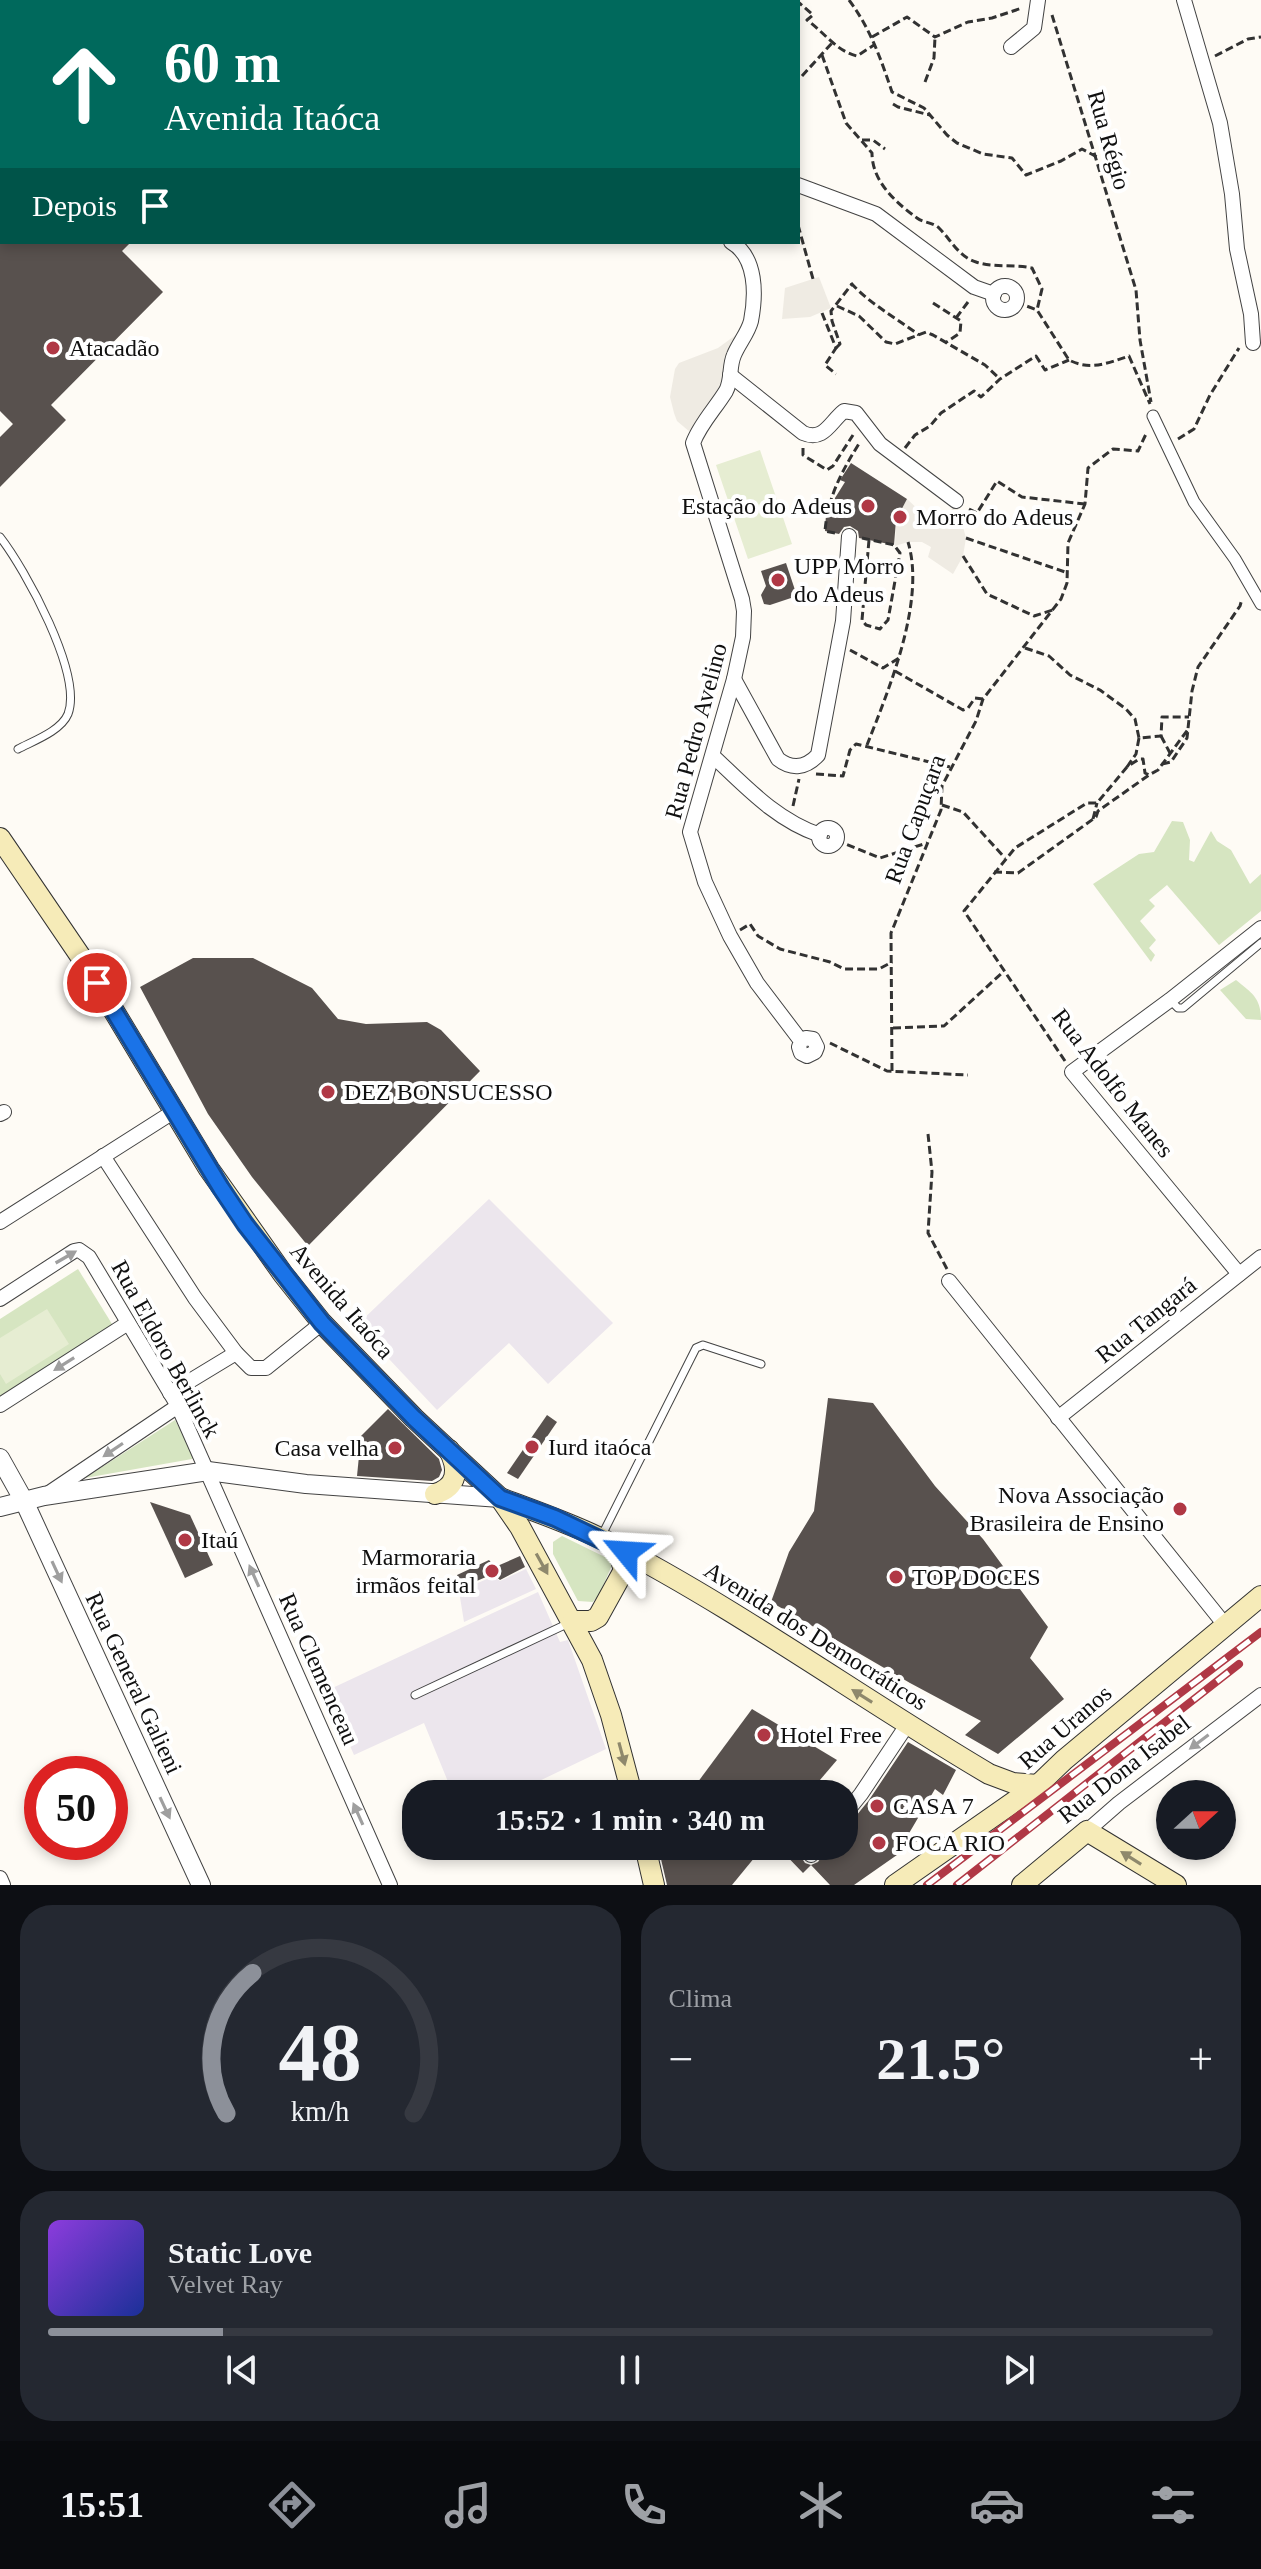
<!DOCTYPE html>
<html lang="pt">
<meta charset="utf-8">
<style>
body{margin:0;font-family:"Times New Roman",serif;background:#242831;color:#f1f3f6;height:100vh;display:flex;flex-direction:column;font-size:30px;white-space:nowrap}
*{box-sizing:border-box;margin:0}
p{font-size:26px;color:#9ea1a6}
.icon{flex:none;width:44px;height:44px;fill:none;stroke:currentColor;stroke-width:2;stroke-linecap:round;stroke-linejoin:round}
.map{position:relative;height:1885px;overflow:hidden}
.drawer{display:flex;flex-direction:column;gap:20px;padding:20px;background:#0d0f14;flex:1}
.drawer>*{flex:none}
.banner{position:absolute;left:0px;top:0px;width:800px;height:244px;box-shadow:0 4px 12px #0003;background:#00695c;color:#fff;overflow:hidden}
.needle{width:52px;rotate:69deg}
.buttons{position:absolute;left:1156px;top:1780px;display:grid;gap:16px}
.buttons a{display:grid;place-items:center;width:80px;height:80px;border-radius:50%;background:#171b24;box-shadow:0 4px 12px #0003;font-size:40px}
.speed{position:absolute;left:24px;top:1756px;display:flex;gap:16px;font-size:40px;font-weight:700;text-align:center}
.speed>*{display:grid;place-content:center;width:104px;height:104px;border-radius:50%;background:#171b24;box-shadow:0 4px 12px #0003;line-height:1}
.speed .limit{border:12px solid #d22;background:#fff;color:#111}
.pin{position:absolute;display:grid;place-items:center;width:68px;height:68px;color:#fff;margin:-34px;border:4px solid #fff;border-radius:50%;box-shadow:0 2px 8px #0007}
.me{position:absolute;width:88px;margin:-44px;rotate:297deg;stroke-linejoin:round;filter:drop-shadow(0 0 6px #0008)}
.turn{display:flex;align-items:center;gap:28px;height:168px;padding:0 32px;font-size:36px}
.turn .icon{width:104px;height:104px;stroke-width:2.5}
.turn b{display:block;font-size:56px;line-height:68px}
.then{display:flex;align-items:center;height:76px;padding:0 32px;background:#0003;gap:16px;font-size:30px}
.big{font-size:60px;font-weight:700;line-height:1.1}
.drawer .widget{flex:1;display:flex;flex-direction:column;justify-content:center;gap:12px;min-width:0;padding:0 28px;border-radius:32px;background:#242831}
.drawer .dial{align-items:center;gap:0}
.dial svg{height:208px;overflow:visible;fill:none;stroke:#363941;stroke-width:7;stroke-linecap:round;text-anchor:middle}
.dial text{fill:#f1f3f6;stroke:none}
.song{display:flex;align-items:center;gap:24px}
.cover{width:96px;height:96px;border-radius:12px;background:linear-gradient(135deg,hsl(270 70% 55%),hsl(230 70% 35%))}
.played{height:8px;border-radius:4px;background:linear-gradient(90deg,#8c9099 15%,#363941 15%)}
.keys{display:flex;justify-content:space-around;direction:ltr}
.heat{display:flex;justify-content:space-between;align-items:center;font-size:44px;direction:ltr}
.drawer .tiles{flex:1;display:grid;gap:20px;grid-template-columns:1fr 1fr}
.widget:last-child{grid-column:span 2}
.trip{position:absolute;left:402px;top:1780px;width:456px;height:80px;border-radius:32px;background:#171b24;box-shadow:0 4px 12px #0003;font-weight:700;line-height:80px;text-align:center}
.dock{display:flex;height:128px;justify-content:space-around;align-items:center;background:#090b0e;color:#9ea1a6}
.dock .icon{width:56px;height:56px}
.dock .on{color:#8c9099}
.dock b{font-size:36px;color:#f1f3f6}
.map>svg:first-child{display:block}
.industrial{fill:#ece6ed}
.green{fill:#d6e5c1}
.pitch{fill:#e6edd2}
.plaza{fill:#efebe3}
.building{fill:#58514e}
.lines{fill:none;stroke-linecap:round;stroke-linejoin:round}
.service-casing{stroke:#434343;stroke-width:9}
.pedestrian-casing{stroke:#434343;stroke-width:13}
.minor-casing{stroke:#434343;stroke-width:16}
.tertiary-casing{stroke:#434343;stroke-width:20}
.secondary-casing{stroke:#323232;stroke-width:22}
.path{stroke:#323232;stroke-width:3;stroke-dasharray:8 4;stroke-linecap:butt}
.service{stroke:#fff;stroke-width:7}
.pedestrian{stroke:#fff;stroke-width:11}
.minor{stroke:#fff;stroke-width:14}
.tertiary{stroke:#fff;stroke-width:18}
.secondary{stroke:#f6ebb8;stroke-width:20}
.rail-casing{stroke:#b03845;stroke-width:8}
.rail{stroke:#fff;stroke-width:5;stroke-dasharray:15;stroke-linecap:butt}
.oneway{fill:#9f9f9f}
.oneway2{fill:#8e886c}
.route-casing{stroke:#114b97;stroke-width:20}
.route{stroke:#1a73e8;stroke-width:14}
.poi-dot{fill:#b03845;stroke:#fff;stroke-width:3}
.labels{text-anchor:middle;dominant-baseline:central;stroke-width:8;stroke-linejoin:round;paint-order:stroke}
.street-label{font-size:24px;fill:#101010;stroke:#fff}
.poi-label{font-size:24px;fill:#101010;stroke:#fff;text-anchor:start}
</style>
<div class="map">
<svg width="1261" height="1885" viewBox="0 0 1261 1885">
<rect width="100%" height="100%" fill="#fefbf5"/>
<g class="industrial">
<polygon points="489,1199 613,1323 548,1384 509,1343 437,1410 357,1325"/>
<polygon points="526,1569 536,1589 464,1622 459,1591 494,1576 500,1581"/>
<polygon points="538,1592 560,1642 568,1640 606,1749 512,1794 453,1794 424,1723 354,1755 326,1691"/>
</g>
<g class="green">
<polygon points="1172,821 1183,822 1190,840 1189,860 1194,862 1211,831 1217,841 1231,850 1250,884 1261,874 1261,911 1219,945 1167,885 1149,900 1155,906 1140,921 1156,940 1149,948 1155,955 1151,962 1093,884 1139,854 1154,852"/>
<path d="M1236 980C1252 993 1261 998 1261 1020L1246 1019 1220 990Z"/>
<polygon points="78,1269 112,1324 109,1330 0,1399 0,1319"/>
<polygon points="175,1420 195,1457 192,1459 85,1478"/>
<polygon points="562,1536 607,1558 612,1565 600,1593 593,1602 578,1601 553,1554 553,1542"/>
</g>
<g class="pitch">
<polygon points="760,450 792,544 748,559 716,465"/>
<polygon points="47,1309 69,1344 6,1384 0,1374 0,1338"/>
</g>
<g class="plaza">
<polygon points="819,277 831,308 810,317 782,319 785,288"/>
<polygon points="751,324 730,372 690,432 677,421 674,413 670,397 675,369 679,363 718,348"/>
<polygon points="907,499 923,514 943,526 956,501 966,538 963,556 953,574 928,557 931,547 922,542 908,542 895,546 896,520"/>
</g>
<g class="building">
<polygon points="0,242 131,242 122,251 163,292 51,405 66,420 0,487 0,437 13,424 0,411"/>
<polygon points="851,463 907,499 896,520 894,545 859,538 858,531 850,526 844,527 839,534 825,531 826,514 833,514 835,498 845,482 840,480"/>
<polygon points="786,563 797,596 770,605 764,604 761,595 766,586 761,571"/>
<polygon points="193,958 253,958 312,988 338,1019 366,1024 427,1022 441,1030 480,1071 308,1246 252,1177 208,1114 140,987"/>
<polygon points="828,1398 873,1403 935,1486 983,1539 1048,1627 1030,1658 1064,1699 998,1754 965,1735 981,1721 910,1683 771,1602 789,1552 814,1511"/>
<polygon points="388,1409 439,1459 442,1470 439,1477 432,1481 357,1476 361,1436"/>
<polygon points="547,1415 557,1422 518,1479 507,1473"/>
<polygon points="150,1502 190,1515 213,1565 185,1578"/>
<polygon points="520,1556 525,1567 500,1580 493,1574 458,1589 457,1575 489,1560 495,1567"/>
<polygon points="752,1709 837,1760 808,1794 689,1794"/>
<polygon points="908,1742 956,1770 943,1795 935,1789 908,1835 917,1841 854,1885 830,1885 811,1865 818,1862 829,1846 844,1846 844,1826 852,1821 869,1800"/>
<polygon points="658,1846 764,1846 732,1885 667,1885"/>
<polygon points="777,1846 806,1846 801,1857 805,1863 811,1865 803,1873"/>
</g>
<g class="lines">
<defs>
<g id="service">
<polyline points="0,139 2,140"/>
<polyline points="0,174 2,172"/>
<path d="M0 537C25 569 83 674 68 714 61 731 33 741 18 749"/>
<polyline points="1171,1001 1178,1008 1183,1008 1261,943"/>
<polyline points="602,1535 696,1348 703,1345 761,1364"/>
<polyline points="415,1695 569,1623"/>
</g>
<polyline id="pedestrian" points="1153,416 1194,502 1235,559 1261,604"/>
<g id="minor">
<polyline points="139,0 145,2"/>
<polyline points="1184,0 1220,123 1232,194 1237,249 1251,314 1253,343"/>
<polyline points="618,2 618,0"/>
<polyline points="0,47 2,47"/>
<polyline points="1011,47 1034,28 1038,0"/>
<polyline points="798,185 876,214 974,287 994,294"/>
<path d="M731 242C757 257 756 295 751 321 748 333 739 343 734 355 729 366 732 380 726 391 715 409 700 424 693 443L742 599 744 611 743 637 734 679 690 832 705 882 730 936 757 983 801 1041 799 1047 801 1053 807 1056 815 1052 817 1047 813 1039 806 1038 801 1041"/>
<circle cx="1005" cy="298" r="12"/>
<path d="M730 375 803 433C824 442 830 422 844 411L856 413 880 444 956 501"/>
<path d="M734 679 778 759C792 770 806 768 818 755L843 621 849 536"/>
<path d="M713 756C746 787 776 820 820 835"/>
<circle cx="828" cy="837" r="9"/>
<polyline points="0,1114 4,1112"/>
<polyline points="103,1156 195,1298 236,1353 251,1368 266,1368 322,1323"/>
<polyline points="0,1222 173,1112"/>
<polyline points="1239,1274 1072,1072 1170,1000 1261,928"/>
<polyline points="949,1281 1225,1625"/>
<polyline points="0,1299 74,1251 79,1250 89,1257 178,1406 390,1885"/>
<polyline points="170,1393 236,1353"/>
<polyline points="0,1405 128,1323"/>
<polyline points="1058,1418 1261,1257"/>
<polyline points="49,1493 178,1406"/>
<polyline points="844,1815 861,1794 907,1725"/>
<polyline points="1087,1831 1119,1803 1261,1695"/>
<polyline points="811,1855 819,1846"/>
<polyline points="0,1878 3,1885"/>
</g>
<g id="tertiary">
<polyline points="0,1458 24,1501 201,1885"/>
<polyline points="0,1507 44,1496 208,1471 306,1484 500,1498"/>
</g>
<g id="secondary">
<polyline points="0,838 85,963 209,1169 283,1274 322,1323 414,1418 500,1498 520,1527 592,1660 611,1715 632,1794"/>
<path d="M435 1494C458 1487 459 1469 449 1450"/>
<path d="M500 1498C537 1512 573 1524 608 1542 738 1609 862 1699 989 1774L1013 1783 1038 1785"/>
<polyline points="573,1621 591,1621 598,1617 624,1570 620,1557 611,1546"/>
<polyline points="645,1846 654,1885"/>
<polyline points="895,1885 1038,1785 1064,1760 1261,1596"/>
<polyline points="1022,1885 1087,1831 1176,1885"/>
</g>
</defs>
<use href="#service" class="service-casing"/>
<use href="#pedestrian" class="pedestrian-casing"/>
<use href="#minor" class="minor-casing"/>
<use href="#tertiary" class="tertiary-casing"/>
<use href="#secondary" class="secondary-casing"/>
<g class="path">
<polyline points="721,0 724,2"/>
<polyline points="773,0 781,2"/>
<path d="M796 0 813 15 807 20C824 32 836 51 857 56L874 45"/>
<path d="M849 0C870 28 881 59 892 92L924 108 947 135 957 143 983 154 1012 158 1026 175 1061 161 1082 149 1097 157"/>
<polyline points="715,2 717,0"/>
<polyline points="754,2 758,0"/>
<polyline points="788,2 789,0"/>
<polyline points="1052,15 1136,290 1140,340 1151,402"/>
<polyline points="872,37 907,17 935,37 968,22 992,18 1022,8"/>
<path d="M822 55 846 123 872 153C872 181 895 202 917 218 924 223 932 222 939 228 951 240 959 257 976 262 993 268 1014 264 1032 268L1042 289 1037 310"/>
<polyline points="1215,56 1248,39 1261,37"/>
<polyline points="802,76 832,43"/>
<polyline points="925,82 934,58 935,37"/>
<polyline points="893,104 898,107 930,115"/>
<polyline points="862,140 873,140 885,149"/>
<polyline points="798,225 813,279"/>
<path d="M851 283C870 304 895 317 919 335"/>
<path d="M1016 302 1037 310 1069 360C1090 371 1108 363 1129 356L1150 404"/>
<polyline points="933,303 961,321 960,333 945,343"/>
<polyline points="837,306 859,316 886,342 895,344 926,332 933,335 985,365 1000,379"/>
<polyline points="822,313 836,348 825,365 836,374"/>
<polyline points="956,318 968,302"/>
<polyline points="836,348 840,344 832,321 831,311 852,284"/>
<polyline points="1178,439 1194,429 1210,395 1239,348"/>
<polyline points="803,448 803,455 827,470 833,466 853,435"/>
<polyline points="905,448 915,435 930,426 941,413 974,391 981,397 1000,379 1036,356 1045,370 1069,360"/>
<polyline points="969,509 977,513 997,481 1022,497 1085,504"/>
<path d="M835 533 825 531C828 496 842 471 860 442"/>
<polyline points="862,538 894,545 900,553 888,620 880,629 866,625 862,620 869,540"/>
<polyline points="966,538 1065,572"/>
<polyline points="963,556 987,594 1034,616 1056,609"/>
<polyline points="1025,648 1049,656 1070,675 1100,690 1126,709 1135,719 1139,738 1161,736 1162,717 1189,717"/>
<polyline points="850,650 883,668 899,658"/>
<polyline points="895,671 963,710 968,708 975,698 983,699"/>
<polyline points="1161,736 1170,753"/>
<path d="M867 745C889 689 926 601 908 542"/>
<polyline points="1162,764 1171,762 1187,738 1192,691 1198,667 1240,606 1242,599"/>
<polyline points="1127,767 1136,754 1139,738"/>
<polyline points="816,774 843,776 850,750 856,744 950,767"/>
<polyline points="942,805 963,812 1005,858"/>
<polyline points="793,806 799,779"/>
<polyline points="1093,819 1097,803"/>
<polyline points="836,840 880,858 927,843"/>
<polyline points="994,872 1018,873 1096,817 1098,811 1149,775"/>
<polyline points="740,930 750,924 758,936 780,949 830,962 844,969 879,969 892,962"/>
<polyline points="893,1028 944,1026 1003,972"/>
<polyline points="830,1043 887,1071 968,1075"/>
<polyline points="1065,1061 964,911 1015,848 1087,803 1097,803 1127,767 1139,759 1143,759 1145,773 1149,775 1158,770 1189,728"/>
<polyline points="892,1071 891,933 941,810 942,786 976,721 983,699 1061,599 1067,583 1068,543 1085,504 1088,468 1113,449 1138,451 1146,434"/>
<polyline points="928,1134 932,1172 928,1233 947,1269"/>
</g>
<use href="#service" class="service"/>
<use href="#pedestrian" class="pedestrian"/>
<use href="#minor" class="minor"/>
<use href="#tertiary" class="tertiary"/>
<use href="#secondary" class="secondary"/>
<defs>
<g id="rail">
<polyline points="927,1885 1261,1632"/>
<polyline points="957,1885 1239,1664"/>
</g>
</defs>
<use href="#rail" class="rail-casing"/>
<use href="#rail" class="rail"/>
</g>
<defs><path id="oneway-solid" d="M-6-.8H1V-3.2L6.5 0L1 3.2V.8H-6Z" transform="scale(2)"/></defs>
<g class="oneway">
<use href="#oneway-solid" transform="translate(66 1257) rotate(-30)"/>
<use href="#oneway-solid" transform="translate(64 1364) rotate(148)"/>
<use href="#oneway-solid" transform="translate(113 1450) rotate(146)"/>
<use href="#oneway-solid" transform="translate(57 1572) rotate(65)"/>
<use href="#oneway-solid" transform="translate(254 1576) rotate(-114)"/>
<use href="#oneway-solid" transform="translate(1199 1742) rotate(143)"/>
<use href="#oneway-solid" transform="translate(165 1808) rotate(65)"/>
<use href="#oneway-solid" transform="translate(358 1814) rotate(-114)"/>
</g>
<g class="oneway2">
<use href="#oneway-solid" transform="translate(542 1564) rotate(61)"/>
<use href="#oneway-solid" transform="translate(862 1696) rotate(-148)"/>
<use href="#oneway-solid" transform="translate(622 1754) rotate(75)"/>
<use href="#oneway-solid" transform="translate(1131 1858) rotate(-148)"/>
</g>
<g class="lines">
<defs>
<polyline id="route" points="97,983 221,1188 245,1224 322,1323 414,1418 500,1498 555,1518 626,1552"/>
</defs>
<use href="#route" class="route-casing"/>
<use href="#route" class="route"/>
</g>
<g class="poi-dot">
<circle cx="53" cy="348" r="8"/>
<circle cx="868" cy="506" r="8"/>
<circle cx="900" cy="517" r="8"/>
<circle cx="778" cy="580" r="8"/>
<circle cx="328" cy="1092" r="8"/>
<circle cx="532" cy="1447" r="8"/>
<circle cx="395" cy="1448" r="8"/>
<circle cx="1180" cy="1509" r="8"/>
<circle cx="185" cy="1540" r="8"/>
<circle cx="492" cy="1571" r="8"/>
<circle cx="896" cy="1577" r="8"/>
<circle cx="764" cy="1735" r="8"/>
<circle cx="877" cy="1806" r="8"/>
<circle cx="879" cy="1843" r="8"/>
</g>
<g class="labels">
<g class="street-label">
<text transform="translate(1109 140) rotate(74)">Rua Régio</text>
<text transform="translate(696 731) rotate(-75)">Rua Pedro Avelino</text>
<text transform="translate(915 819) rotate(-70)">Rua Capuçara</text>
<text transform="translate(1113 1083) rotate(52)">Rua Adolfo Manes</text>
<text transform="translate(342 1301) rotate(49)">Avenida Itaóca</text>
<text transform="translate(1146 1320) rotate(-39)">Rua Tangará</text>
<text transform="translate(166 1349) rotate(61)">Rua Eldoro Berlinck</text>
<text transform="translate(816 1636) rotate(32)">Avenida dos Democráticos</text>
<text transform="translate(319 1669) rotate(66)">Rua Clemenceau</text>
<text transform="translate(134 1683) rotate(65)">Rua General Galieni</text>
<text transform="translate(1065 1727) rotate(-41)">Rua Uranos</text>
<text transform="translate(1124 1769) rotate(-38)">Rua Dona Isabel</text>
</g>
<g class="poi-label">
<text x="69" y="348">Atacadão</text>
<text x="852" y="506" text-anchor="end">Estação do Adeus</text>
<text x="916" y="517">Morro do Adeus</text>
<text x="794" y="566">UPP Morro<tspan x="794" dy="28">do Adeus</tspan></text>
<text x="344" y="1092">DEZ BONSUCESSO</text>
<text x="548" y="1447">Iurd itaóca</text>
<text x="379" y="1448" text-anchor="end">Casa velha</text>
<text x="1164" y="1495" text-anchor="end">Nova Associação<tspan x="1164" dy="28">Brasileira de Ensino</tspan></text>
<text x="201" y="1540">Itaú</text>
<text x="476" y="1557" text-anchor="end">Marmoraria<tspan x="476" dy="28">irmãos feital</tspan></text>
<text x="912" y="1577">TOP DOCES</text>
<text x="780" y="1735">Hotel Free</text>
<text x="893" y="1806">CASA 7</text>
<text x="895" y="1843">FOCA RIO</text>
</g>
</g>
</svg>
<div class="buttons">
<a><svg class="needle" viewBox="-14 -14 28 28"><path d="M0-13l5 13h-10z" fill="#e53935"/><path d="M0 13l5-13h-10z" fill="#9ea1a6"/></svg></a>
</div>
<div class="speed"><div class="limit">50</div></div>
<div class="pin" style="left:97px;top:983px;background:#d93025"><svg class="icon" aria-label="arrive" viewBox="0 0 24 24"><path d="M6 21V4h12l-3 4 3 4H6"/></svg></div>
<svg class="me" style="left:626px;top:1552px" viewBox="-20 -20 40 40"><path d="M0-17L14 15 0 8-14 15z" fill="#1a73e8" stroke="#fff" stroke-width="4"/></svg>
<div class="trip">15:52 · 1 min · 340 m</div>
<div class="banner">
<div class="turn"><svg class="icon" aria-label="ahead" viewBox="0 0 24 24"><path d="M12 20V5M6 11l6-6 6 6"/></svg><div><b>60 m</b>Avenida Itaóca</div></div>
<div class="then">Depois<svg class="icon" aria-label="arrive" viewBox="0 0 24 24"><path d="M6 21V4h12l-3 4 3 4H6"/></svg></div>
</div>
</div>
<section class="drawer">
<div class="tiles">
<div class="widget dial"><svg viewBox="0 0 100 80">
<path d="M14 69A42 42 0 1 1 86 69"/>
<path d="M14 69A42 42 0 0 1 24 15" stroke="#8c9099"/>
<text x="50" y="56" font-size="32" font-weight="700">48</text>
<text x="50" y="72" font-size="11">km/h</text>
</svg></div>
<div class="widget"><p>Clima</p>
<div class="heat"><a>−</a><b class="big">21.5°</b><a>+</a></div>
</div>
<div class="widget">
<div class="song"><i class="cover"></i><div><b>Static Love</b><p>Velvet Ray</p></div></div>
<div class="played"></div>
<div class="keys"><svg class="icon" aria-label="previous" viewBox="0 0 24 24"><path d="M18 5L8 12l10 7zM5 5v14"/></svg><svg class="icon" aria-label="pause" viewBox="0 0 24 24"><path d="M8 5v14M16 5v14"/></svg><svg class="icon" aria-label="next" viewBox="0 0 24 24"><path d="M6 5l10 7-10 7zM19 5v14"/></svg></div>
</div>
</div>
</section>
<nav class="dock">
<b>15:51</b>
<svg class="icon on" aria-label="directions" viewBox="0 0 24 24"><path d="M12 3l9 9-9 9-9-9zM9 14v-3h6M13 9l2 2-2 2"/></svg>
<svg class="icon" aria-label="music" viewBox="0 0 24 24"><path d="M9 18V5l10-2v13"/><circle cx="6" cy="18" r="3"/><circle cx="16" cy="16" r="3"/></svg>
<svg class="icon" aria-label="phone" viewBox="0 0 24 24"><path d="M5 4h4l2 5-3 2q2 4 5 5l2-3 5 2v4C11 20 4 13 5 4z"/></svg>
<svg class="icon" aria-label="climate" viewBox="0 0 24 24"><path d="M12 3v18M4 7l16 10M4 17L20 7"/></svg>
<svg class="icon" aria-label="car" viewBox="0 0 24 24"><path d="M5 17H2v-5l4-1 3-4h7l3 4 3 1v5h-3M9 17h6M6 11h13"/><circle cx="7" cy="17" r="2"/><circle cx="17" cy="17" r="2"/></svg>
<svg class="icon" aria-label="filters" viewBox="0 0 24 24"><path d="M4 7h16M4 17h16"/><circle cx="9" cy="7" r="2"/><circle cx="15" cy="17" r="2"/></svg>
</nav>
